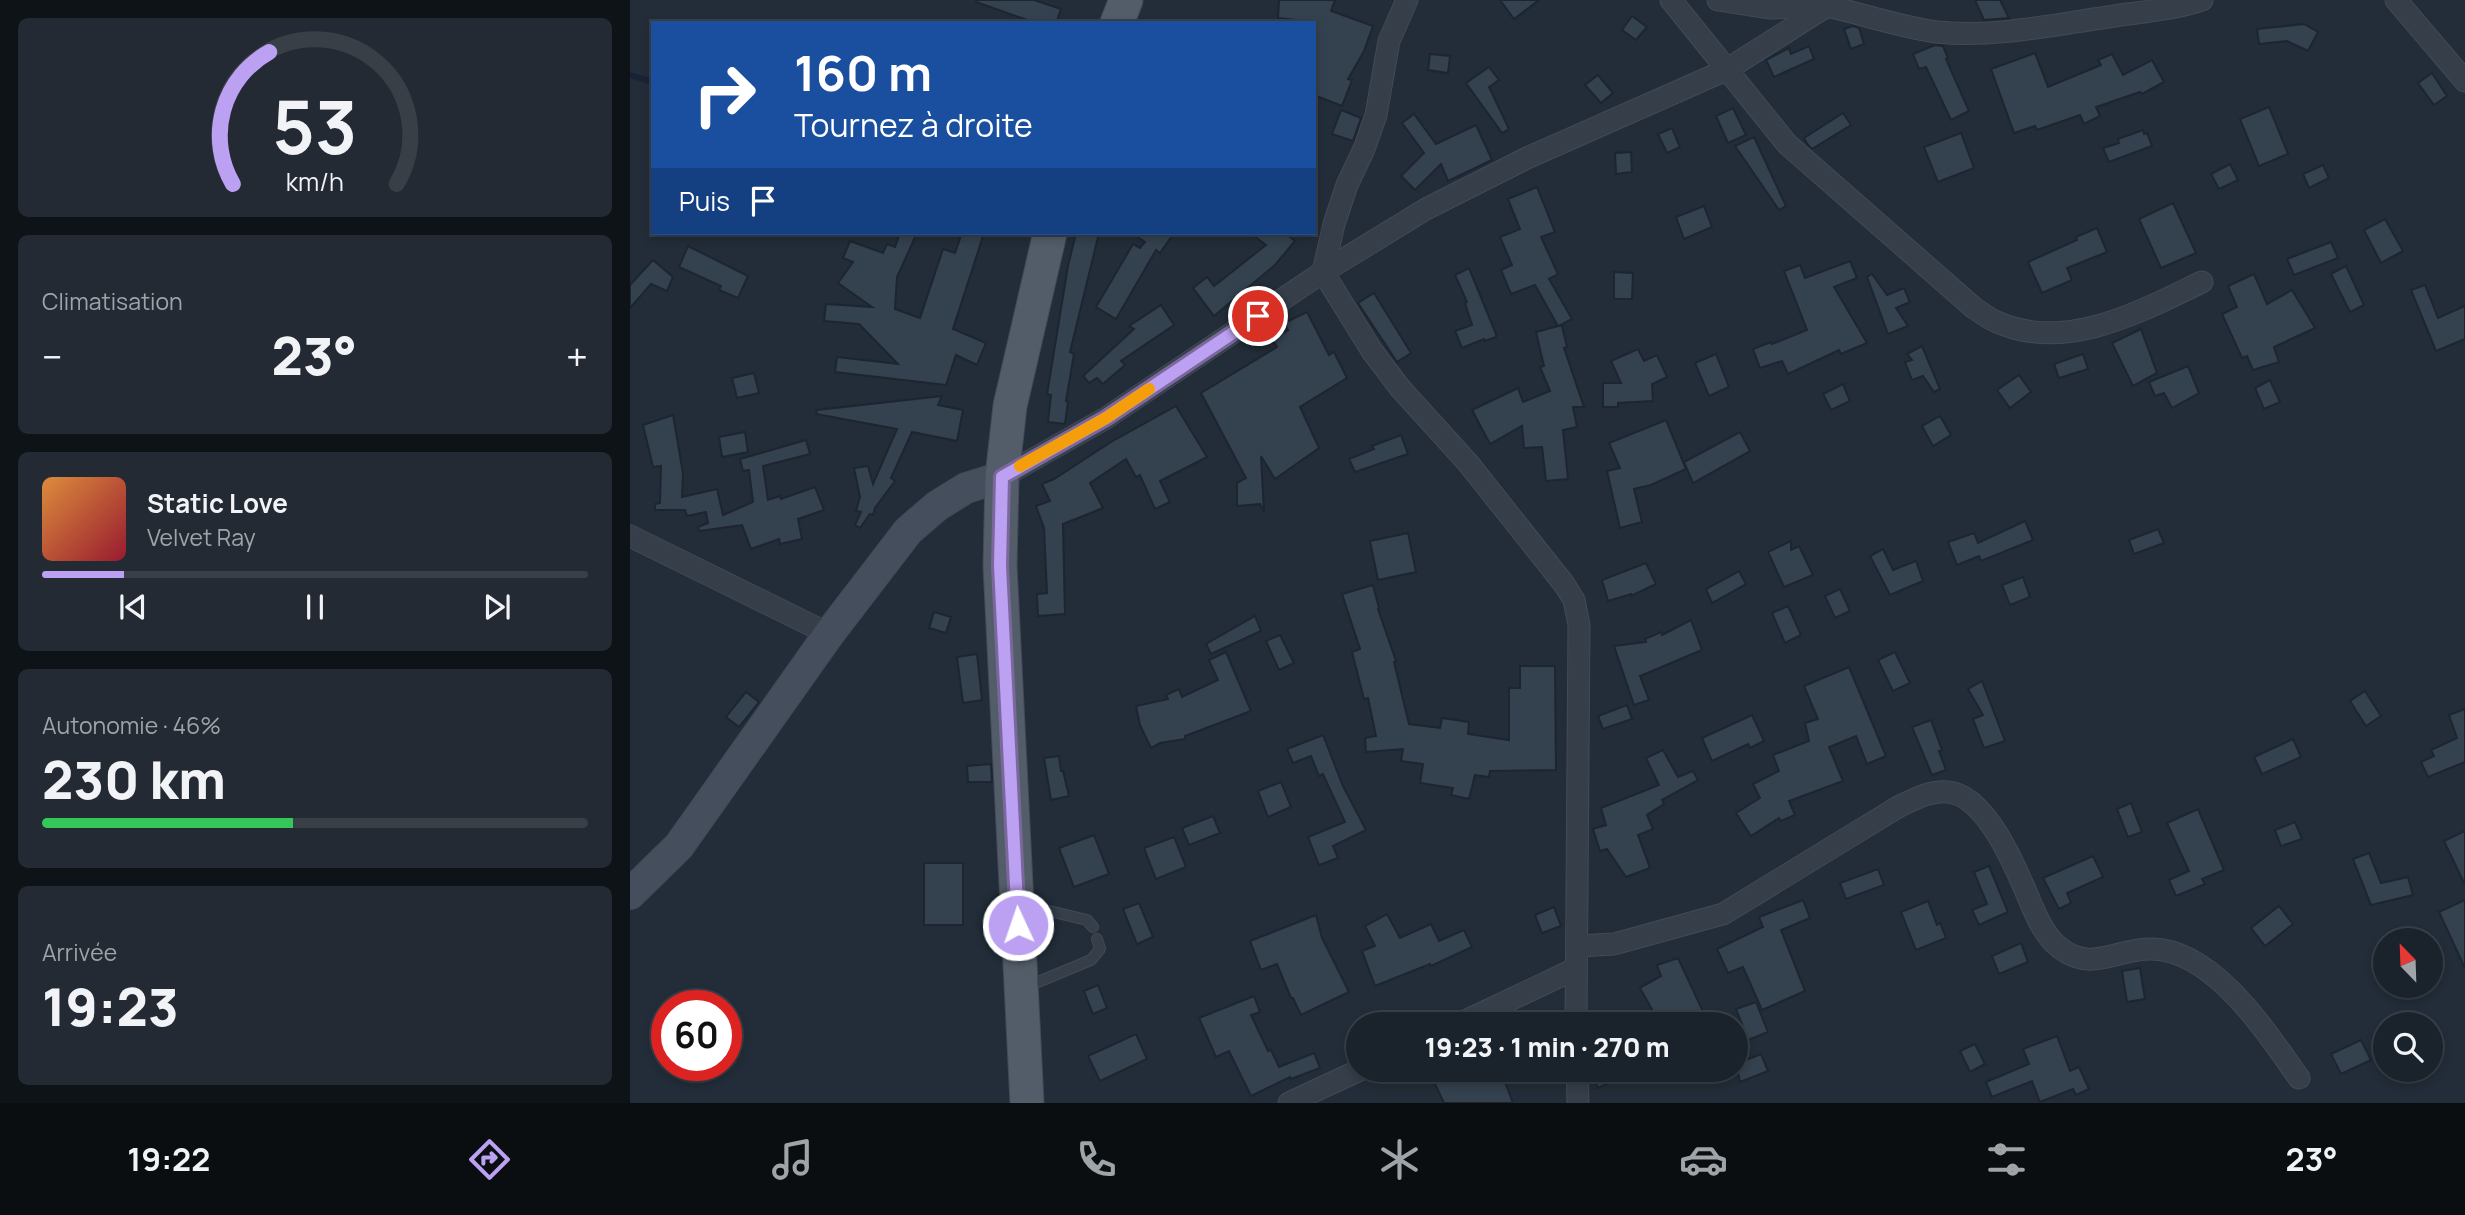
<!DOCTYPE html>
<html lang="fr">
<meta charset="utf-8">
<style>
body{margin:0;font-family:Manrope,sans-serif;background:#232a33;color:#f1f3f6;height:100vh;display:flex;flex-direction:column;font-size:26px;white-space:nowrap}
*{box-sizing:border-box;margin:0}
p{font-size:23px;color:#9fa4a9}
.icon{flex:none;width:38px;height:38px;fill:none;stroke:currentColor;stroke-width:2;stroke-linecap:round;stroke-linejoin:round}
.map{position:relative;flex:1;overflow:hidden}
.drawer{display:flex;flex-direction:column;gap:18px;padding:18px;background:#0e1318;width:630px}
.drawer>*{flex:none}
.guide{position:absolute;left:21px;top:21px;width:665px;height:214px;border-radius:0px;box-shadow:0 4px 10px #0003,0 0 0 2px #383f47;background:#1a4fa0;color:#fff;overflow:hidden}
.needle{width:46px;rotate:337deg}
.controls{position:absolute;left:1743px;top:928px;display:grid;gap:14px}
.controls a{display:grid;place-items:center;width:70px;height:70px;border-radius:50%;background:#1a222b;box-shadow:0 4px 10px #0003,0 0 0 2px #383f47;font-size:35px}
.speed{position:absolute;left:21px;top:990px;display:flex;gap:14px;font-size:35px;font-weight:700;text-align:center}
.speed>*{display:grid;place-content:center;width:91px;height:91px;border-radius:50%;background:#1a222b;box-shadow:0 4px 10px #0003,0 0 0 2px #383f47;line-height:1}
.speed .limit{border:10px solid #d22;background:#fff;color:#111}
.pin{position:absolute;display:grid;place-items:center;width:60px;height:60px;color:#fff;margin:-30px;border:4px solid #fff;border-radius:50%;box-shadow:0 2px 7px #0007}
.me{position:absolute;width:77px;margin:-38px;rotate:357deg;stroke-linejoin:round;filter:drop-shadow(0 0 5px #0008)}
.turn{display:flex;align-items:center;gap:24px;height:147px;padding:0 28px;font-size:32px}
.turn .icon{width:91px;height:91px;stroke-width:2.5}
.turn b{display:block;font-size:49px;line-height:60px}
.then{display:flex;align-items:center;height:66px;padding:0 28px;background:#0003;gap:14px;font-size:26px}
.big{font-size:52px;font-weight:800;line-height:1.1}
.drawer .card{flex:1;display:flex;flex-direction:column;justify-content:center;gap:10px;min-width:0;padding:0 24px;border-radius:10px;background:#232a33}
.drawer .dial{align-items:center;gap:0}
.dial svg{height:182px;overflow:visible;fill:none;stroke:#383f47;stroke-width:7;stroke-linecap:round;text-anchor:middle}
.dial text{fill:#f1f3f6;stroke:none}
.song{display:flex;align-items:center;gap:21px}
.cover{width:84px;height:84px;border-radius:10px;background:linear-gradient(135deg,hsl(30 70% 55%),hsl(350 70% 35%))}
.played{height:7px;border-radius:4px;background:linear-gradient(90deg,#bca0f2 15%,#383f47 15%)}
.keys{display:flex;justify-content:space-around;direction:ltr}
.heat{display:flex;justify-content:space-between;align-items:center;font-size:38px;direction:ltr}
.charge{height:10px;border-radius:5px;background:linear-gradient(90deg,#34c759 46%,#383f47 0)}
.trip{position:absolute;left:716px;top:1012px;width:402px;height:70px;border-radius:35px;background:#1a222b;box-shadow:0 4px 10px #0003,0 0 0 2px #383f47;font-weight:800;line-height:70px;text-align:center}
.dock{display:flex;height:112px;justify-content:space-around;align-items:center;background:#0a0e11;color:#9fa4a9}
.dock .icon{width:49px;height:49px}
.dock .on{color:#bca0f2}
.dock b{font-size:32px;color:#f1f3f6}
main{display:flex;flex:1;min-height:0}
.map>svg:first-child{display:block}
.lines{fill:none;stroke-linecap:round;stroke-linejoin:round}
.stream{stroke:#162436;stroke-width:6}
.building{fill:#34414f;stroke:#1d2530;stroke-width:2}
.lane-casing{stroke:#424a55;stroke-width:12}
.street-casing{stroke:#424a55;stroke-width:23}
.secondary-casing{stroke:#424a55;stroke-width:32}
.primary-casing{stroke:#424a55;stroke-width:35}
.lane{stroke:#353e49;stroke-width:10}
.street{stroke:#353e49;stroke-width:21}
.secondary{stroke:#444e5c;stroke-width:30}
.primary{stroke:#535d69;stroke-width:33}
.route-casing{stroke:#7a689d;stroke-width:18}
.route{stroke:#bca0f2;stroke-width:12}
.slow{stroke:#f59e0b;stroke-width:12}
</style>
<main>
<section class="drawer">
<div class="card dial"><svg viewBox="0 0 100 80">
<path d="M14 69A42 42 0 1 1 86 69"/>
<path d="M14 69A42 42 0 0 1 30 11" stroke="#bca0f2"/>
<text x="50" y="56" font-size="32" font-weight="700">53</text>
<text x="50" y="72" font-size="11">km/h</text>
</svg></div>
<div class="card"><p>Climatisation</p>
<div class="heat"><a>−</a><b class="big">23°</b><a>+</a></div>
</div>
<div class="card">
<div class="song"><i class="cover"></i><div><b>Static Love</b><p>Velvet Ray</p></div></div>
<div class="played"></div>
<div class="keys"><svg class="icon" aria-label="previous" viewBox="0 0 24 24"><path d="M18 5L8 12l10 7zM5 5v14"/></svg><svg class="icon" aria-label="pause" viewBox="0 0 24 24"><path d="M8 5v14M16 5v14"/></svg><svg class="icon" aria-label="next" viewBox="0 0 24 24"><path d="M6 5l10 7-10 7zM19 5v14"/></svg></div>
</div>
<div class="card"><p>Autonomie · 46%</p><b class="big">230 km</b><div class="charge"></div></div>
<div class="card"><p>Arrivée</p><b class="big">19:23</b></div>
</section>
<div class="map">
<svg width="1835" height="1103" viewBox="0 0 1835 1103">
<rect width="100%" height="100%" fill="#222d39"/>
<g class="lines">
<polyline class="stream" points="0,75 23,82"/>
</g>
<g class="building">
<polygon points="347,0 404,0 431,9 426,23 400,21 346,2"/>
<polygon points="649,0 705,0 701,11 743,26 734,51 718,79 722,80 712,106 684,95 684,22 648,18"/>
<polygon points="870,0 909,0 884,19"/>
<polygon points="1345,0 1370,0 1379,18 1354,20"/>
<polygon points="1002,16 1017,27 1006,40 992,30"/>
<polygon points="1674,24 1688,32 1678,51 1657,41 1629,44 1627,29"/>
<polygon points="1223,26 1229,28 1234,44 1221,49 1214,29"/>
<polygon points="1305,45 1313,46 1318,58 1316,59 1339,111 1321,120 1296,67 1289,69 1283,54"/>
<polygon points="1179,46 1184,59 1144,77 1136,60 1159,48 1161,54"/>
<polygon points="1405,53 1418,87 1471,65 1468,60 1482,54 1493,75 1522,60 1534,82 1512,94 1510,92 1466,107 1470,116 1454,124 1450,115 1407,130 1405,126 1384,133 1361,69"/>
<polygon points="800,54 820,56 818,73 798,70"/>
<polygon points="859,67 869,80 859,87 879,129 872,133 836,83"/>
<polygon points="1802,73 1817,96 1804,105 1788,83"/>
<polygon points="968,75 983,93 971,103 955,85"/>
<polygon points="1639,107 1658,154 1629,166 1610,119"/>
<polygon points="1103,108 1116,135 1098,143 1086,116"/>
<polygon points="711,110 731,118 723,141 702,134"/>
<polygon points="1213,113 1221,125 1182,149 1178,145 1174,138"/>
<polygon points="784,114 806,144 846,125 862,160 818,181 811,164 785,190 771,176 794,153 772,123"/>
<polygon points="1042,128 1050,147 1037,153 1028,134"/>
<polygon points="1513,130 1514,134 1517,133 1522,146 1479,162 1473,148 1489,143 1488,139"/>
<polygon points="1331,133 1344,168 1308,182 1294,147"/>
<polygon points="1124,137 1156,206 1149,210 1105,146"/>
<polygon points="1001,152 1002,172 986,174 985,153"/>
<polygon points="1600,164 1608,180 1589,189 1581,174"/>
<polygon points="1693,165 1699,178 1679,188 1673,174"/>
<polygon points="907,187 925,232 911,237 928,274 919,279 942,319 929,326 932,326 937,347 934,348 954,407 943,407 947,427 933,430 938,479 916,481 912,447 894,448 892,426 860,444 842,410 888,388 893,402 920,391 910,367 914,366 906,332 928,326 905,285 881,294 871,270 882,265 870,237 890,229 878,199"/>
<polygon points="1543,203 1566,253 1531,268 1509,219"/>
<polygon points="1074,206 1082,227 1054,239 1046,217"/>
<polygon points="1755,219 1773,251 1751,263 1734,230"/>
<polygon points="1467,228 1477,252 1437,268 1442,280 1412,293 1398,262 1447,240 1446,237"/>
<polygon points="270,233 287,233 267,277 265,309 290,318 313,249 325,253 332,233 354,233 323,329 356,343 347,365 326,355 316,385 205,372 207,357 268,364 229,324 194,321 196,304 242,307 208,283 223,262 213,258 220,241 253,253 257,244 265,247"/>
<polygon points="446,233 469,233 440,352 444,354 436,401 438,402 435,424 418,422 421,395 417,394 438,266"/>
<polygon points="502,233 544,233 530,253 526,250 486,319 466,307 503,244 510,248 515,242"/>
<polygon points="620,233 655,233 665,241 645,265 584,316 563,288 577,277 584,286 636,245"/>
<polygon points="1701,242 1708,258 1664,275 1657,259"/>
<polygon points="58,246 118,276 108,298 89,290 91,286 49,267"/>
<polygon points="23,260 43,277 37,291 21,284 0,308 0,285"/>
<polygon points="1220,261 1227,278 1204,287 1237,343 1211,354 1209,350 1158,374 1152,361 1130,368 1123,349 1141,342 1142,344 1177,330 1154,271 1170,265 1175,278"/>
<polygon points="1716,266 1734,305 1720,312 1701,274"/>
<polygon points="839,268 866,334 866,337 855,341 854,339 832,348 825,331 842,325 835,303 837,302 825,275"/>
<polygon points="984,272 1003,273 1002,299 984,299"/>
<polygon points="1242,274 1257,295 1274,288 1280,302 1266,308 1278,326 1258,334 1237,277"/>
<polygon points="1624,274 1637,304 1662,290 1685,328 1644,347 1649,362 1623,370 1617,356 1612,358 1592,314 1607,307 1598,286"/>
<polygon points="1795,285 1808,318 1835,306 1835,339 1806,351 1781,290"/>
<polygon points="744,293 781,353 767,362 728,303"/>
<polygon points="531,305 544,325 491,361 495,365 473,384 467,378 459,383 453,376 504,329 499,326"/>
<polygon points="677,312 699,355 704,352 717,378 670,407 689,448 645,479 631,456 634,512 630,504 607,506 607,483 616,478 571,393 647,347 642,339 658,330 654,323"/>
<polygon points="1511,329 1527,373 1503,386 1482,343"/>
<polygon points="1292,346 1310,389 1304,392 1293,376 1282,380 1275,362 1282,360 1277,354"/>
<polygon points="1008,349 1014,361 1027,355 1037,377 1022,384 1023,401 988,403 988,407 973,407 973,383 991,383 981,361"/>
<polygon points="1086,354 1099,387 1079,396 1065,363"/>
<polygon points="1453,354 1458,369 1429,378 1424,364"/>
<polygon points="1558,366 1569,393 1542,408 1534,393 1525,396 1519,382"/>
<polygon points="124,373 129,393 107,398 102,378"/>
<polygon points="1389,375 1401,392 1380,408 1367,390"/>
<polygon points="1640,380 1650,402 1634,409 1625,388"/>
<polygon points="1213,384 1220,401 1201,410 1193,394"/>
<polygon points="312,396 308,405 333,410 327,441 282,432 261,478 265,481 245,508 243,515 240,514 230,528 225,525 231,512 226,511 230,497 224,468 238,466 243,484 267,429 186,414 187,410"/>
<polygon points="546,406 577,457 530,481 540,502 525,509 510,475 506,477 496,459 460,483 473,508 433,524 435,614 408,616 407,594 417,593 414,528 406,506 420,501 412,484 424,479 481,442"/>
<polygon points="43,415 53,473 52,497 87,489 93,515 123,502 119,470 113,471 110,459 176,440 180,454 133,466 138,500 150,496 151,499 185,487 194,510 168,519 172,539 150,544 149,539 121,549 112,525 69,531 68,527 78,523 76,512 57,516 55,510 25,510 25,504 30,503 31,466 23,467 13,425"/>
<polygon points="1310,416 1321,435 1303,446 1292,426"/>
<polygon points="1036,420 1056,469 1021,485 1004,489 1012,522 990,528 977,471 990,468 979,443"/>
<polygon points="115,432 118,452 92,457 89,437"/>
<polygon points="1110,432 1120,451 1063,483 1054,462"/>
<polygon points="771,435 778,454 725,472 719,459 744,449 742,446"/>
<polygon points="1395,521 1403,540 1351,561 1349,556 1327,565 1318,542 1344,533 1348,543"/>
<polygon points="1528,529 1534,543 1504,554 1499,540"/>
<polygon points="778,533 786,572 748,580 740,541"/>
<polygon points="1161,541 1161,550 1169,546 1183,575 1154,587 1138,552"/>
<polygon points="1253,549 1263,570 1286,561 1293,581 1260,595 1240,556"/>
<polygon points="1016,563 1026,584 1001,596 1001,594 978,601 972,580"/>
<polygon points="1109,571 1116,584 1082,603 1076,589"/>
<polygon points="1393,577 1400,597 1380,605 1372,585"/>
<polygon points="743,585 749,608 748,609 766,661 764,662 779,724 810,728 812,718 839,722 838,734 879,740 879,688 890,688 890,666 925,666 926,770 860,771 859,777 845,775 839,799 821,795 823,788 790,783 793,764 771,761 773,749 736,752 735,738 746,736 738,698 734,699 722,652 730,649 712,594"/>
<polygon points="1210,589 1220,611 1205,618 1195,596"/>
<polygon points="1158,606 1171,635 1155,643 1142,613"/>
<polygon points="304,612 321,617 316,633 299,628"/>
<polygon points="625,616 631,631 581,654 576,644"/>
<polygon points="1061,620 1072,650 1010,676 1019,700 1004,705 984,646 1016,642 1015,639 1031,632 1032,635"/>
<polygon points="650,635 664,663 649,670 636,641"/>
<polygon points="596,652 621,711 555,736 555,739 530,743 521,748 510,725 506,706 538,699 536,695 549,689 552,697 588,680 579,660"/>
<polygon points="1265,652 1280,683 1263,691 1248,660"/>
<polygon points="347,654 352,700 333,703 327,657"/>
<polygon points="1219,667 1256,756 1237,764 1226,736 1199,747 1213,781 1159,801 1165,815 1151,821 1149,818 1121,836 1106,813 1130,798 1123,784 1149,771 1143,755 1179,741 1175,723 1188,719 1174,686"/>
<polygon points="1352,681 1375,741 1354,748 1343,719 1353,715 1338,689"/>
<polygon points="1735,691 1751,716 1736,726 1720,701"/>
<polygon points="116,692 129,702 109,727 96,717"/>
<polygon points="997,705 1002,719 973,729 968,716"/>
<polygon points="1835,709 1835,762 1798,777 1791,762 1804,756 1801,750 1827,738 1819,715"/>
<polygon points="1122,715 1134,741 1120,748 1118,744 1082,761 1072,738"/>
<polygon points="1301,720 1312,750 1309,751 1316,770 1302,775 1282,727"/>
<polygon points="693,735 713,786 736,830 703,846 708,858 689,865 678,837 715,822 693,774 689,776 681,756 663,763 657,749"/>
<polygon points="1663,739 1671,757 1632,774 1624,757"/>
<polygon points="1033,750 1048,777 1063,771 1068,780 1032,800 1034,804 1017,815 1023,829 1008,835 1020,868 996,877 977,849 970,851 963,829 976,825 971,808 1029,785 1016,758"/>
<polygon points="429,756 431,771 433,771 439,796 421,800 414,758"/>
<polygon points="361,764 362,782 338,782 337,766"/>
<polygon points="651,782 661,807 638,817 628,791"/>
<polygon points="1501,803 1512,832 1498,837 1487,809"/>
<polygon points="1568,809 1594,870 1572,879 1575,884 1546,896 1539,880 1559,871 1537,823"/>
<polygon points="583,816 590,833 559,845 552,828"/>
<polygon points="1665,822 1672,839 1651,846 1645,830"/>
<polygon points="1835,831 1835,885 1814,841"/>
<polygon points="464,835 479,874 444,887 429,848"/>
<polygon points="544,837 556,867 526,879 514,848"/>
<polygon points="1739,853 1751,883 1778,877 1783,895 1741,905 1723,859"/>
<polygon points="1463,856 1473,877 1437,893 1441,903 1429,909 1413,878"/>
<rect x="294" y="863" width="39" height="62"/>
<polygon points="1359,866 1378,912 1349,925 1342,910 1357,904 1344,872"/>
<polygon points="1248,869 1254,885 1216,899 1210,883"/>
<polygon points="1173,900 1180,918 1151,930 1175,991 1132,1010 1113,967 1098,973 1087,949 1133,927 1129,917"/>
<polygon points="1835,900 1835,968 1809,912"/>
<polygon points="1298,901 1307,925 1310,923 1316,938 1286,950 1271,912"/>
<polygon points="509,903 523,937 507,944 493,909"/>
<polygon points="1649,906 1663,924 1635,946 1621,928"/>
<polygon points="924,907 931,926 912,933 905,915"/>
<polygon points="757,914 770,938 801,924 809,941 834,930 842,947 801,966 800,964 745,986 732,951 745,946 735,926"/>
<polygon points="686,915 692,938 719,992 671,1015 663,998 661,998 647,964 631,970 620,941"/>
<polygon points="1391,943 1398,962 1369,974 1362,956"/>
<polygon points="1048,958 1076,1018 1078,1024 1030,1024 1010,988 1031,976 1027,965"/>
<polygon points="1510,968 1515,999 1497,1002 1492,971"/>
<polygon points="468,985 477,1008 463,1014 454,991"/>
<polygon points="624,996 630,1012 621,1015 638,1051 641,1050 649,1067 684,1053 690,1068 661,1079 660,1077 621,1096 599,1051 586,1057 569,1018"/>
<polygon points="1126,1002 1138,1032 1118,1040 1106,1009"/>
<polygon points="506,1034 517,1059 470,1081 458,1056"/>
<polygon points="1427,1036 1440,1071 1449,1067 1459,1089 1446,1095 1443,1089 1410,1102 1402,1081 1362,1097 1356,1082 1399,1064 1393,1049"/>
<polygon points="1731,1040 1741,1060 1711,1074 1701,1054"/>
<polygon points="1345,1044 1355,1064 1340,1072 1330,1051"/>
<polygon points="1131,1054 1138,1071 1110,1082 1106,1064"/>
<polygon points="798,1069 870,1069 883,1103 814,1103"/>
<polygon points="963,1069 1008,1069 968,1088 962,1075 965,1074"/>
</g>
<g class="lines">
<defs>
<g id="lane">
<polyline points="390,904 457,920 463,927"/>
<polyline points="396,987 461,960 470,949 467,939"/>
</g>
<g id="street">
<path d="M1041 0 1157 144 1344 308C1352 313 1359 319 1367 322 1436 353 1511 311 1572 282"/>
<polyline points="1088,0 1139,8 1197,6"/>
<polyline points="1766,0 1835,81"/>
<polyline points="372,477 476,418 693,272 704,224 717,185 734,149 746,115 759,41 777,0"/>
<polyline points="0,536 199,634"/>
<path d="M948 946 984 944 1093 914 1268 807C1283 800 1300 790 1318 792 1356 795 1386 868 1399 899 1406 916 1415 937 1430 948 1462 973 1487 948 1522 949 1584 950 1637 1033 1669 1078"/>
<polyline points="829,1024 945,969"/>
<path d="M946 1024 949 625 944 600 934 584 838 463 770 388 742 351 693 272 796 209 897 158 1096 70 1197 6C1233 14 1270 27 1307 32 1363 38 1422 25 1478 17 1509 12 1542 10 1572 0"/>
<polyline points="947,1069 948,1103"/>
<polyline points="659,1103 732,1069"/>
</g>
<polyline id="secondary" points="0,894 49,846 199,634 278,531 307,506 336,488 372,477"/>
<g id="primary">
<polyline points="487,23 496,0"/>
<polyline points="397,1103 370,566 372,477 380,406 420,233"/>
</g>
</defs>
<use href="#lane" class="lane-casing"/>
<use href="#street" class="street-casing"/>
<use href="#secondary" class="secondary-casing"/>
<use href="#primary" class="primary-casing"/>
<use href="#lane" class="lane"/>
<use href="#street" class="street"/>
<use href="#secondary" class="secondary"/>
<use href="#primary" class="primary"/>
</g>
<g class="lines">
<defs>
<polyline id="route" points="388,925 370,566 372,477 476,418 628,316"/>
</defs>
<use href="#route" class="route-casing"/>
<use href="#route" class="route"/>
<polyline class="slow" points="390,466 476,418 519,389"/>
</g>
</svg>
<div class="controls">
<a><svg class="needle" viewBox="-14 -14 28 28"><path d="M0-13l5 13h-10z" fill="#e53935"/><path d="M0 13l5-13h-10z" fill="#9fa4a9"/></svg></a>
<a><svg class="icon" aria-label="search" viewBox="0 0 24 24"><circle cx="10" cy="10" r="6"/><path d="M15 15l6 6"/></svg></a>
</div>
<div class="speed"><div class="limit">60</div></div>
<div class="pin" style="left:628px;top:316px;background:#d93025"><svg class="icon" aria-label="arrive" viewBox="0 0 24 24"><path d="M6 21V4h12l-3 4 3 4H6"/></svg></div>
<svg class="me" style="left:388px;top:925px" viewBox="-20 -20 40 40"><circle r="17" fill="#bca0f2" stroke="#fff" stroke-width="3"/><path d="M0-11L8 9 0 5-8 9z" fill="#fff"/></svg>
<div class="trip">19:23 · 1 min · 270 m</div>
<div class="guide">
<div class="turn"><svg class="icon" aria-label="right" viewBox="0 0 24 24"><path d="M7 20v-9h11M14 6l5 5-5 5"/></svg><div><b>160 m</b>Tournez à droite</div></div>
<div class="then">Puis<svg class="icon" aria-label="arrive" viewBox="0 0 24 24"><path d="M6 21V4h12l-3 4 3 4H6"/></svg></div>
</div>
</div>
</main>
<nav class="dock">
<b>19:22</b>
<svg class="icon on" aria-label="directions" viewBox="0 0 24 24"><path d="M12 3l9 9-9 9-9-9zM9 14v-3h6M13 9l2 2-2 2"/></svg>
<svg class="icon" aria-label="music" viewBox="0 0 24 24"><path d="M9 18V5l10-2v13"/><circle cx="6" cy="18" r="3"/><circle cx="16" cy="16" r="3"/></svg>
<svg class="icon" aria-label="phone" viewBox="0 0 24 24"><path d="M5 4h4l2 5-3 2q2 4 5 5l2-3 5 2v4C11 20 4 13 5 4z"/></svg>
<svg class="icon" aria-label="climate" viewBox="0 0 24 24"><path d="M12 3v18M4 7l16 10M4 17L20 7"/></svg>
<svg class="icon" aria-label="car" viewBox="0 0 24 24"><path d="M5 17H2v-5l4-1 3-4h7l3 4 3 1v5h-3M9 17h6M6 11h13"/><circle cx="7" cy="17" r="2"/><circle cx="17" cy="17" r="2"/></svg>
<svg class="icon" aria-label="filters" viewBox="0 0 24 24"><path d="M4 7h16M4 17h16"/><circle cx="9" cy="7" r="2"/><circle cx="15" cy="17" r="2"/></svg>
<b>23°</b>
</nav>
